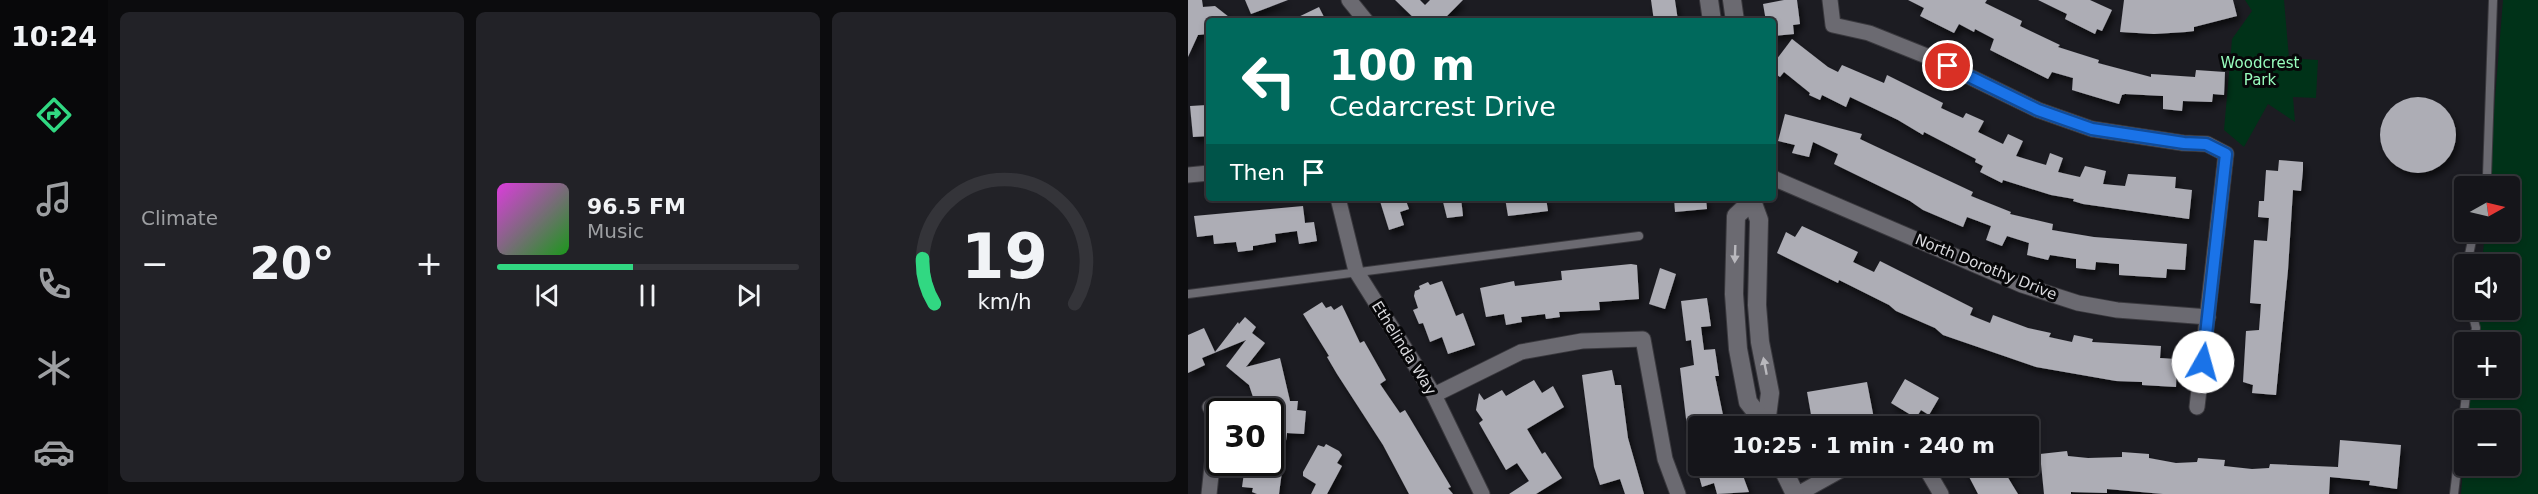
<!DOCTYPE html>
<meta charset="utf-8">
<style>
body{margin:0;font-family:"DejaVu Sans",sans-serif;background:#222227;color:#f1f3f6;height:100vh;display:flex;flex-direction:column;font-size:22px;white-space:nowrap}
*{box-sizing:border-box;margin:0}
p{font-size:20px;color:#9d9fa2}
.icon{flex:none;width:33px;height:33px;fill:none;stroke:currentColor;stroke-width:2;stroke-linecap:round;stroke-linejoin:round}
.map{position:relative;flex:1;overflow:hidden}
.sheet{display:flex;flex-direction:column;gap:12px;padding:12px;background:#0c0c0e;width:1080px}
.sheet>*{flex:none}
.top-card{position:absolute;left:18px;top:18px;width:570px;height:183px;border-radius:6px;box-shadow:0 3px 9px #0003,0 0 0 2px #343439;background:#00695c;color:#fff;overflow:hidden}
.needle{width:39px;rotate:82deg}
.buttons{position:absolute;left:1266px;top:176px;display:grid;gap:12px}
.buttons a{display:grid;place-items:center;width:66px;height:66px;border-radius:6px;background:#15151a;box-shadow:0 3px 9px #0003,0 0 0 2px #343439;font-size:30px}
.speed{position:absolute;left:18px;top:398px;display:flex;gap:12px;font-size:30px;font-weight:700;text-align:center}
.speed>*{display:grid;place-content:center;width:78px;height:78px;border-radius:50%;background:#15151a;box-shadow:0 3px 9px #0003,0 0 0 2px #343439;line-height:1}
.speed .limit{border:3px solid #111;border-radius:9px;background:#fff;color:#111}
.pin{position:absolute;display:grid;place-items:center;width:51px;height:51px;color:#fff;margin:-26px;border:3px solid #fff;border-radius:50%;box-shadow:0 2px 6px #0007}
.me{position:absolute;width:66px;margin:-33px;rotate:7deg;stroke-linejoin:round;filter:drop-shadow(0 0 4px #0008)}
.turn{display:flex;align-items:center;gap:21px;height:126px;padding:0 24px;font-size:27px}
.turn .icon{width:78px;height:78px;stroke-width:2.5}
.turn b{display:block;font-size:42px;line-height:51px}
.then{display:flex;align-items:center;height:57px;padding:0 24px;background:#0003;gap:12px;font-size:22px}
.big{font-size:45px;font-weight:700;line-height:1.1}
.sheet .card{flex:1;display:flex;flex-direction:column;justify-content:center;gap:9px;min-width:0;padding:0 21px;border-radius:9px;background:#222227}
.sheet .dial{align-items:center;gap:0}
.dial svg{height:156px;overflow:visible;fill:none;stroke:#343439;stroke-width:7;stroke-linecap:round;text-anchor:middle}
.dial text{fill:#f1f3f6;stroke:none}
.song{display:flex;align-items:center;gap:18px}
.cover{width:72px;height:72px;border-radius:9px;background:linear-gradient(135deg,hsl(300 70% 55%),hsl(120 70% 35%))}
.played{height:6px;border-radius:3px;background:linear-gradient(90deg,#31d882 45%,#343439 45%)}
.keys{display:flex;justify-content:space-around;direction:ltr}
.heat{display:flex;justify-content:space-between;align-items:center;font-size:33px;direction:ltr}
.sheet .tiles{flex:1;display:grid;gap:12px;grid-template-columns:repeat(3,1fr)}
.trip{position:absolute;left:500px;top:416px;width:351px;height:60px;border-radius:6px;background:#15151a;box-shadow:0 3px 9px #0003,0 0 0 2px #343439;font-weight:700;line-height:60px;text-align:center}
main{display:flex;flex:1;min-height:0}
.tabs{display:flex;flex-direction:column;width:108px;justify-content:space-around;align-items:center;background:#08080a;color:#9d9fa2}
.tabs .icon{width:42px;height:42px}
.tabs .active{color:#31d882}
.tabs b{font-size:27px;color:#f1f3f6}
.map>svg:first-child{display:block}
.green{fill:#003218}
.building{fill:#adadb5;filter:url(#shadow)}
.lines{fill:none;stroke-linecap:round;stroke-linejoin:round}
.service-casing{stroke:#3a393e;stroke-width:10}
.minor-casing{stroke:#3a393e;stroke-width:17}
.tertiary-casing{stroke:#3a393e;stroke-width:20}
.service{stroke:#6b6a71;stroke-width:8}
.minor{stroke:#6b6a71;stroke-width:15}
.tertiary{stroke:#6b6a71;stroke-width:18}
.oneway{fill:#b9b8bd}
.route-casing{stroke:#114b97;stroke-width:15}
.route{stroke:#1a73e8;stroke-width:10}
.labels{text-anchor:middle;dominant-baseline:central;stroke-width:6;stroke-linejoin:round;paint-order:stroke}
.park-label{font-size:15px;fill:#98fdbd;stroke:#070709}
.street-label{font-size:15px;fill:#dadade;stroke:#070709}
</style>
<main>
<nav class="tabs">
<b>10:24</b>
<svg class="icon active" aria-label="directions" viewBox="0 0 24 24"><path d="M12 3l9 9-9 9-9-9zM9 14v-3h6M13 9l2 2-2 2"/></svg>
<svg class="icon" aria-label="music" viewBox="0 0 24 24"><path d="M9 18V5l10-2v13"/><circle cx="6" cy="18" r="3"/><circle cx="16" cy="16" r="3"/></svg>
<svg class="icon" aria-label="phone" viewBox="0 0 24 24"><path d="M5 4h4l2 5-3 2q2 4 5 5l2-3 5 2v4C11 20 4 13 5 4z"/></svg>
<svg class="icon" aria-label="climate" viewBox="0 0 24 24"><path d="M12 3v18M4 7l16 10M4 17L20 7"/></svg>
<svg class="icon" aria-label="car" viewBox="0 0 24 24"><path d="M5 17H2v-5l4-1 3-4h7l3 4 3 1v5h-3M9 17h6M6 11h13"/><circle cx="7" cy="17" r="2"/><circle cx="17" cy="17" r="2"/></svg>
</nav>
<section class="sheet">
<div class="tiles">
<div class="card"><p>Climate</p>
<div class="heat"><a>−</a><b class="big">20°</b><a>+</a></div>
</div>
<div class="card">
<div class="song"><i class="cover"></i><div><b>96.5 FM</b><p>Music</p></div></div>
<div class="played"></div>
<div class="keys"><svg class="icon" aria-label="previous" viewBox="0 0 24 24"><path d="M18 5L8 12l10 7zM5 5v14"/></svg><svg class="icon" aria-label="pause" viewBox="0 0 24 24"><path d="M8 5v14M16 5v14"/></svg><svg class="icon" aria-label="next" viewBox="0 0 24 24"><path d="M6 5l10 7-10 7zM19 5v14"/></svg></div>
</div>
<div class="card dial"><svg viewBox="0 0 100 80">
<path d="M14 69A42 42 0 1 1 86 69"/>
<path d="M14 69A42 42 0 0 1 8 46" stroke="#31d882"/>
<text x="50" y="56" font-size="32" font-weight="700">19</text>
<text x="50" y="72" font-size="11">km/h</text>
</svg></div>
</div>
</section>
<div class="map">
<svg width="1350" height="494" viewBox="0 0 1350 494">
<defs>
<filter id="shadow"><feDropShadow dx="3" dy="5" stdDeviation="3" flood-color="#0009"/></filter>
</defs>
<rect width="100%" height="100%" fill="#1c1c22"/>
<g class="green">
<polygon points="1057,0 1096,0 1101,58 1130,60 1128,98 1105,97 1107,122 1080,104 1056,147 1036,130 1044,39 1064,11"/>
<polygon points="1315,0 1350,0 1350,494 1273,494 1276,455 1276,465 1322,465 1322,420 1280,420 1283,387 1322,387 1322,342 1287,342 1290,309 1322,309 1322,264 1294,264 1297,231 1322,231 1322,186 1300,186"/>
</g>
<g class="building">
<polygon points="0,0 14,0 15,7 27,6 46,21 21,21 19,34 10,35 0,57"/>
<polygon points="57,0 100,0 63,14"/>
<polygon points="207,0 232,0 237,5 242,0 275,0 254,21 229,21"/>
<polygon points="463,0 487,0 490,21 466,21"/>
<polygon points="596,0 609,0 612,24 605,25 606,34 585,36 585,21 578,21 575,4"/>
<polygon points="720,0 799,0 797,3 834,21 832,26 872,45 870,47 911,60 910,63 963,77 963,74 1007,77 1008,70 1037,72 1036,95 1025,94 1024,102 995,101 994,111 975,109 975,96 937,94 934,95 931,104 914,99 884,90 885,78 864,72 860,79 802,50 806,39 787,29 786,32 771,24 766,33 732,16 736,8"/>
<polygon points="850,0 902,0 924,10 914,31 909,29 907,34 877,19 879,14"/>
<polygon points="936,0 1045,0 1049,16 1006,27 1006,31 998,32 966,34 932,32"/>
<polygon points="131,7 138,21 102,21"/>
<polygon points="604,39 640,67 650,72 654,65 696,83 699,75 755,103 753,108 775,118 778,113 796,121 790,132 815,144 820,134 835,141 828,156 858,165 862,153 875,158 870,172 892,177 897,166 918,171 915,184 937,186 940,174 988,177 987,188 1004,190 1001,219 895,204 885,201 886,199 863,195 815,180 814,183 792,172 795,166 787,162 788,159 736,132 735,135 710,120 662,97 658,107 634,95 632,100 621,95 622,93 596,72 592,77 585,72 585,64"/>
<circle cx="1230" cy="135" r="38"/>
<polygon points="19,105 21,110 21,136 5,137 2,106"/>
<polygon points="597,114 674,134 672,139 785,192 783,196 823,212 822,214 865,224 864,230 906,237 999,244 997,270 979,269 978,278 931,275 931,264 908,262 907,270 888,268 888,259 862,255 860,260 839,255 841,243 819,236 814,246 798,240 803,226 779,217 775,227 735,210 722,201 646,164 650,154 625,142 621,157 604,153 607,145 590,141"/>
<polygon points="1091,160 1115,162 1115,170 1113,191 1105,190 1100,270 1088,395 1064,393 1065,385 1055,382 1058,331 1071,330 1073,304 1062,303 1066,240 1079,241 1081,218 1070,217 1071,201 1076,201 1078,170 1090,171"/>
<polygon points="191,198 217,198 221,209 212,212 216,225 201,230"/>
<polygon points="254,198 273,198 275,216 259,218"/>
<polygon points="317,198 358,198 360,211 320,216"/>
<polygon points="486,198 518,198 519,209 487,212"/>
<polygon points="115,206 117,223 126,222 129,241 111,244 109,231 87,234 88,242 65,246 65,250 50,252 48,242 26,244 25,235 9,237 6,216"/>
<polygon points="614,226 670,252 665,262 686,272 692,261 785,308 782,315 802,323 805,315 840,328 863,333 861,337 884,342 886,335 905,339 904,342 973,346 972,358 989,359 988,387 954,385 954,382 928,381 848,367 755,335 747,328 708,311 701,305 651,280 650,283 589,253 598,232 607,237"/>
<polygon points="443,264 449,265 451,299 411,302 412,310 371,312 372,317 358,319 357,314 333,317 334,322 318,325 316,314 298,317 292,288 326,281 327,286 374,280 373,271"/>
<polygon points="472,268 488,274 477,309 461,304"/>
<polygon points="254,281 268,316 275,313 287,345 260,354 254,337 242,342 235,323 231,324 225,310 230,308 226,296 227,291 232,289 231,286 240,282 242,285"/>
<polygon points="519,298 523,326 513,327 516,350 527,349 531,376 527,376 535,415 531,416 534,426 499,427 492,368 506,365 503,340 498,341 493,301"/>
<polygon points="134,302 138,308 143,306 146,310 154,305 172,343 176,341 198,380 192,384 212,413 217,410 263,487 260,488 265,494 221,494 195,445 149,374 139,357 141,356 115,314"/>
<polygon points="57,317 68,327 64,333 77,343 58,367 92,358 102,401 110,401 109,410 118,411 116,434 99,433 91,494 69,494 64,492 65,488 54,487 56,473 63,475 65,462 82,462 82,411 70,411 72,399 66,400 61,385 38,366 58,340 14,358 17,365 0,373 0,335 16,328 27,352 50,322 51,324"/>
<polygon points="424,370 427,385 433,385 440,438 456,494 437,494 432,479 412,485 406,467 394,375"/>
<polygon points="717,379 751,398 741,415 733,410 728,418 703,403"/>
<polygon points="346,380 354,393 365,386 376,407 339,429 354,454 357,452 374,478 348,494 321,494 341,481 329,463 318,470 291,423 295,420 288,410 291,393 296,400 314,390 318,396"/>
<polygon points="679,382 686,419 654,426 625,426 619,392"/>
<polygon points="1152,440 1213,445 1209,489 1181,485 1182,481 1142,477 1141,494 975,494 919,489 919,493 883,492 883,494 856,494 852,454 879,451 880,456 900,458 934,457 934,452 961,454 961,458 988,463 1009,462 1010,458 1037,460 1036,466 1064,469 1081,468 1082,464 1150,467"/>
<polygon points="138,444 151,451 154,455 149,463 154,466 139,494 123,494 128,484 115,476 115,472 130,445 136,447"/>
<polygon points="508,465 551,465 561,492 529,494 526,483 514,487"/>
<polygon points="783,465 837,465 819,476 830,494 790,494 777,469"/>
</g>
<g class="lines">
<defs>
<g id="service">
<polyline points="1297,186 1299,176 1305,0"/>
<polyline points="1279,264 1286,231"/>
<polyline points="1276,274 1276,281"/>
<polyline points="0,294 451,236"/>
<polyline points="1283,309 1288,328 1285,342"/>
<polyline points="1266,494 1279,387"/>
</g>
<g id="minor">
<polyline points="161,0 178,21"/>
<polyline points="642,0 645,25 681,33 741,57 850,110 904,129 995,143 1019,144 1038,154 1009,407"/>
<polyline points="0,175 21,173"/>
<polyline points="585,178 834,285 890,303 929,310 1020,317"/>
<polyline points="150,198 168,271 246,395 294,494"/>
<polyline points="246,395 333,352 394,341 455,339 477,459 490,494"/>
<polyline points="736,465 753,494"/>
<polyline points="21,494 29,419 22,407"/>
<polyline points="610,494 662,465"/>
</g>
<g id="tertiary">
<polyline points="521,0 524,21"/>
<polyline points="544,0 547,21"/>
<polyline points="563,198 571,220 569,305 572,342 582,393 578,424"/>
<polyline points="563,202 548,216 546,294 550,349 560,402 579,426"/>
<polyline points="593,465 607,494"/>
</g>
</defs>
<use href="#service" class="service-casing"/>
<use href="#minor" class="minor-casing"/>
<use href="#tertiary" class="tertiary-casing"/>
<use href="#service" class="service"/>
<use href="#minor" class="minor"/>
<use href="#tertiary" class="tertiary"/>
</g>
<defs><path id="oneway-solid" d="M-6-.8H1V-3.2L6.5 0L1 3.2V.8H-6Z" transform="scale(1.5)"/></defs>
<g class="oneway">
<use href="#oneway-solid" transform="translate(547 254) rotate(92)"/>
<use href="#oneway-solid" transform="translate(577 366) rotate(-101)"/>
</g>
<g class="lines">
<defs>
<polyline id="route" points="760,66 850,110 904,129 996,143 1018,144 1038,154 1015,362"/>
</defs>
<use href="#route" class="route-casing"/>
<use href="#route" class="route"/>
</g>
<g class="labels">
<g class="park-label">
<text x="1072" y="63">Woodcrest<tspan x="1072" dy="17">Park</tspan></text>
</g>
<g class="street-label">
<text transform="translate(798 267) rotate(22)">North Dorothy Drive</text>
<text transform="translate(216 348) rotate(58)">Ethelinda Way</text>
</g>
</g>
</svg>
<div class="buttons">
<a><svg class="needle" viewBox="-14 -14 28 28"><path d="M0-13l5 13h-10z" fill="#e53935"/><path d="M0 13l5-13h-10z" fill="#9d9fa2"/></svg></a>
<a><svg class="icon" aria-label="sound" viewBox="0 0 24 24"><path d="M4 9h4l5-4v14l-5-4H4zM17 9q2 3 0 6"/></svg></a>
<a>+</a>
<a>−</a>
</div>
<div class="speed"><div class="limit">30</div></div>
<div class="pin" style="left:760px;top:66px;background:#d93025"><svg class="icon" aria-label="arrive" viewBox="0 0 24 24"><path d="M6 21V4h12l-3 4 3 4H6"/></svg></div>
<svg class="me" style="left:1015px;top:362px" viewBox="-20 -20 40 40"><circle r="19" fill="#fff"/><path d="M0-13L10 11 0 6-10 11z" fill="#1a73e8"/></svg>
<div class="trip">10:25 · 1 min · 240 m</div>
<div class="top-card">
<div class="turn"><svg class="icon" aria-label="left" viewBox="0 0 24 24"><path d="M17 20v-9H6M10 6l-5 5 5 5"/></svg><div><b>100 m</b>Cedarcrest Drive</div></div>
<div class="then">Then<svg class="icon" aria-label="arrive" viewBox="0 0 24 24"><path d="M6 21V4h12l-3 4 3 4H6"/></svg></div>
</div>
</div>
</main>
